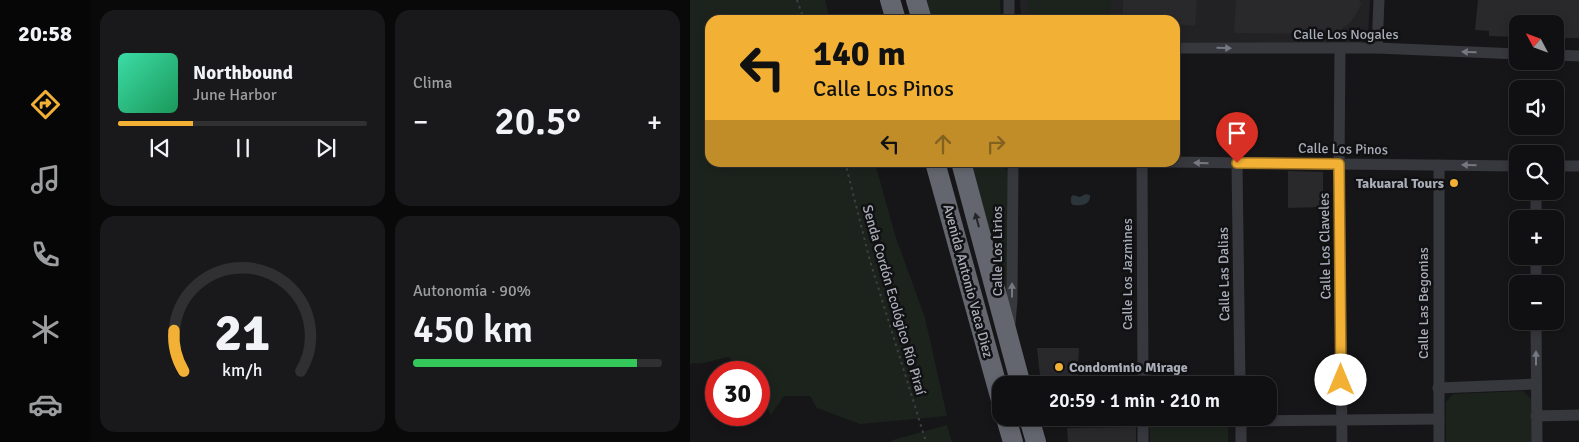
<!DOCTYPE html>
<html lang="es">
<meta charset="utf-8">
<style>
body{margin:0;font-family:Signika,sans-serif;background:#19191b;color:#f1f3f6;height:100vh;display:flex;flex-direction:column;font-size:19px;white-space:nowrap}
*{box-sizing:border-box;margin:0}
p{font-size:16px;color:#9c9d9f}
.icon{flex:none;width:28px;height:28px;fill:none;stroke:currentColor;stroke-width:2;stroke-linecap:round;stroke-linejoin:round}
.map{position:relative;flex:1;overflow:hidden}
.details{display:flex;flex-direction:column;gap:10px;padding:10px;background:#09090a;width:600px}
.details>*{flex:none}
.top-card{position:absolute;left:15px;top:15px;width:475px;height:152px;border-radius:15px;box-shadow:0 2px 8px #0003,0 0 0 1px #303032;background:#f2b134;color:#111;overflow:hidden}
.needle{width:32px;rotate:311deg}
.fabs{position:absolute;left:819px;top:15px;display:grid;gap:10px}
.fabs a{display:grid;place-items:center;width:55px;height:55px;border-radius:10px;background:#101012;box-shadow:0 2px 8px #0003,0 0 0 1px #303032;font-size:25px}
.speed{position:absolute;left:15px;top:361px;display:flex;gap:10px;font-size:25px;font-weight:700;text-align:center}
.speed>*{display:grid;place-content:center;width:65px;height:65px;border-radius:50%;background:#101012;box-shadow:0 2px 8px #0003,0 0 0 1px #303032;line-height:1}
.speed .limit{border:8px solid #d22;background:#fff;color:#111}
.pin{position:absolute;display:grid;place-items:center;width:42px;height:42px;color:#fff;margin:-51px -21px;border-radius:50% 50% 50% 0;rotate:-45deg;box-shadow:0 0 5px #0007}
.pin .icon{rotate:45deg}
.me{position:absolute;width:55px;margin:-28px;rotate:0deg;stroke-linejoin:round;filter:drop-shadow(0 0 4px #0008)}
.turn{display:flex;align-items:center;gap:18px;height:105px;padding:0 25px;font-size:22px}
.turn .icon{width:65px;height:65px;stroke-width:2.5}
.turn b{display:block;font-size:35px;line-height:42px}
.lanes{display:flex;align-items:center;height:48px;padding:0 25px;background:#0003;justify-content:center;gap:25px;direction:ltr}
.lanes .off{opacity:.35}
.big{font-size:38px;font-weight:600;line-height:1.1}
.details .card{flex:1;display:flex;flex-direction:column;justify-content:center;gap:8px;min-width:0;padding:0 18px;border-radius:15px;background:#19191b}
.details .dial{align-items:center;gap:0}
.dial svg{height:130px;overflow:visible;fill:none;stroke:#303032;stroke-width:7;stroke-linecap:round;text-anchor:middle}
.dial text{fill:#f1f3f6;stroke:none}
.song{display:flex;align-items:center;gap:15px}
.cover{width:60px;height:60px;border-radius:8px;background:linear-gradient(135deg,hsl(160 70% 55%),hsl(150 70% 35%))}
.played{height:5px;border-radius:2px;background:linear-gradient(90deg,#f2b134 30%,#303032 30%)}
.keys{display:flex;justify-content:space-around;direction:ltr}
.heat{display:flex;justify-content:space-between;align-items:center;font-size:28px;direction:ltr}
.charge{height:8px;border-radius:4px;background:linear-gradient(90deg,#34c759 90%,#303032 0)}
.details .tiles{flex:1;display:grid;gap:10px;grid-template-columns:repeat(2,1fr)}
.trip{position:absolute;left:302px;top:376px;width:285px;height:50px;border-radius:15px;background:#101012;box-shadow:0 2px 8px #0003,0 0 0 1px #303032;font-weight:600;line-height:50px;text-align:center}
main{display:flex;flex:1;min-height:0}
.menu{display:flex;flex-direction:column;width:90px;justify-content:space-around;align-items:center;background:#060607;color:#9c9d9f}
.menu .icon{width:35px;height:35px}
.menu .active{color:#f2b134}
.menu b{font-size:22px;color:#f1f3f6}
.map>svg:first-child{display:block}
.built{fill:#222225}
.green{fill:#1c231d}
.water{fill:#2c353c}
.building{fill:#29292c}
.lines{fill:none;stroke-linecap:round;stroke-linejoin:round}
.path{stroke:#3d3f44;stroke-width:2;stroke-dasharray:2.5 4;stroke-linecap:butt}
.street{stroke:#37383d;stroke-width:11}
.highway{stroke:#63666e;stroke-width:20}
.oneway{fill:#757881}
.oneway2{fill:#26262a}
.route-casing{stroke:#9d7322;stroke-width:12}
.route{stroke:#f2b134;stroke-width:9}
.poi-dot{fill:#f2b134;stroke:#111113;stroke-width:2}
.labels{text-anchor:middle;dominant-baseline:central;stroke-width:5;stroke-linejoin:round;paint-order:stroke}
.street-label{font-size:14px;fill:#a8adb8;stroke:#111113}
.poi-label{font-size:14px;font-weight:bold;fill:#a8adb8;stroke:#111113;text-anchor:end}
</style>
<main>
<nav class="menu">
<b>20:58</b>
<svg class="icon active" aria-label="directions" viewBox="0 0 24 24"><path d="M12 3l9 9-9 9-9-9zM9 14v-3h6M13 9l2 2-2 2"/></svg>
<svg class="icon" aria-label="music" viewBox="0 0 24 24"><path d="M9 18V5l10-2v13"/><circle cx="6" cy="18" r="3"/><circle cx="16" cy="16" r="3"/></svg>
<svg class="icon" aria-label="phone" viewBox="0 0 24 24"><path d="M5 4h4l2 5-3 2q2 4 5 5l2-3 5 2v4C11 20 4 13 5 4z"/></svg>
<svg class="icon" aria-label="climate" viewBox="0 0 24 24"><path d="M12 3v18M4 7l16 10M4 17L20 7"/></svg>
<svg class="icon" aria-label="car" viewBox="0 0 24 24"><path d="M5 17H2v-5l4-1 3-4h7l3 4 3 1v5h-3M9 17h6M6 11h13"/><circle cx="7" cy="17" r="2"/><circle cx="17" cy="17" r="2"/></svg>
</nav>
<section class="details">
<div class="tiles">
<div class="card">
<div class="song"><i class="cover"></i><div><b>Northbound</b><p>June Harbor</p></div></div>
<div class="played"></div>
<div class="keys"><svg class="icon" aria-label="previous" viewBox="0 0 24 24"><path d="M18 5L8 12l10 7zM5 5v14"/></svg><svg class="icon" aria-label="pause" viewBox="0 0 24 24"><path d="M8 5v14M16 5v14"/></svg><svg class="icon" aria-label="next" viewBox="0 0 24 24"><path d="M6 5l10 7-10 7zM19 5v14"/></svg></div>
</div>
<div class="card"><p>Clima</p>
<div class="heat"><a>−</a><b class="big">20.5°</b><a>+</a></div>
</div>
<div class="card dial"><svg viewBox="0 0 100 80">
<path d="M14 69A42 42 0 1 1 86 69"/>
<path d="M14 69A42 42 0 0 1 8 44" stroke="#f2b134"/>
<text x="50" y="56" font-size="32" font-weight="700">21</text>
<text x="50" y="72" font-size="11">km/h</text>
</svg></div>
<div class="card"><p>Autonomía · 90%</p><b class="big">450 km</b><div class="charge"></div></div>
</div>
</section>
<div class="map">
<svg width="889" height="442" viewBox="0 0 889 442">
<rect width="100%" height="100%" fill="#161618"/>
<polygon class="built" points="330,0 680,0 678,38 669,44 485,42 485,20 331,20"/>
<g class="green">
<path d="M0 0H135L140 20H20V162L185 163 205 235 235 318 257 416 170 424 127 408 120 396H94L81 415 69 395V372H50L39 357C26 359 14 365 2 363L0 366Z"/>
<polygon points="233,0 310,0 311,20 239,20"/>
<polygon points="339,0 421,0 420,20 338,20"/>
<polygon points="285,164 312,165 317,171 319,303 282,166"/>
<polygon points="833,391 841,399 843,442 756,442 756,402 763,394"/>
<polygon points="459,418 538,418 538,442 460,442"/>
<polygon points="257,425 262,442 201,442 203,440"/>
</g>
<path class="water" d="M396 194 400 195C401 205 391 206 383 205L381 203V197L383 195 390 197Z"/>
<g class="building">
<polygon points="433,0 507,0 505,26 485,24 485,20 433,20"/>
<polygon points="546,0 670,0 669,2 672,4 661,22 650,30 635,34 544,33"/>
<polygon points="788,0 889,0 889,38 865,38 865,24 828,24 828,37 799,36 799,31 785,30"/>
<polygon points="598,171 633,172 633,207 598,208"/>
<polygon points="347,348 389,348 387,385 351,385"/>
<polygon points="446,427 446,442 378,442 377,428"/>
</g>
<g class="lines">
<g class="path">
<polyline points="107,0 114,20"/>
<polyline points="155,162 180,261 236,442"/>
</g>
<g class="street">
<polyline points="319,0 319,20"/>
<polyline points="485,48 687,48 828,54"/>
<polyline points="687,48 689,0"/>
<polyline points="650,49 649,164 652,442"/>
<polyline points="865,55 889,56"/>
<polyline points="452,162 453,385"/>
<polyline points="479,162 828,166"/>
<polyline points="547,163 550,385"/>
<polyline points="749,165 749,442"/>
<polyline points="865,166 889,166"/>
<polyline points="846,219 846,191"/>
<polyline points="846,284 846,256"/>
<polyline points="846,321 847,442"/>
<polyline points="320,324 322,300 323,162"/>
<polyline points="453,384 549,385"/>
<polyline points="748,388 846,384"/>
<polyline points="846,416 889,415"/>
<polyline points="453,418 453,442"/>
<polyline points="551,418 551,442"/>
<polyline points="340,420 419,418"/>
<polyline points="551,421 749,419"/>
</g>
<g class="highway">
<polyline points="200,0 206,20"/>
<polyline points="226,0 232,20"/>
<polyline points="245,162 311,400"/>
<polyline points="271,162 331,385"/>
<polyline points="316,418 323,442"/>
<polyline points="339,418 346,442"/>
</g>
</g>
<defs><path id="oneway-solid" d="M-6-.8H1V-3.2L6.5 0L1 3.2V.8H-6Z" transform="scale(1.25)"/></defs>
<g class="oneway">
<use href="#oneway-solid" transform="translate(534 48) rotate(1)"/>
<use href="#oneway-solid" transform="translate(779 52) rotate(-178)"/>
<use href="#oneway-solid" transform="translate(511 163) rotate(-179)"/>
<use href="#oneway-solid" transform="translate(779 165) rotate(-179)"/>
<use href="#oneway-solid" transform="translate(322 290) rotate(-90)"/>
<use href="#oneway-solid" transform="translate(846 358) rotate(-90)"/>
</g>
<use class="oneway2" href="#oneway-solid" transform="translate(287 220) rotate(-105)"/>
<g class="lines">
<defs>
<polyline id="route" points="547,163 649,164 651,380"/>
</defs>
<use href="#route" class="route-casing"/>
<use href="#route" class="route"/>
</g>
<g class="poi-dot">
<circle cx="764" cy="183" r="5"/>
<circle cx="369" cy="367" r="5"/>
</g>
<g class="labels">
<g class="street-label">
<text x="656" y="34">Calle Los Nogales</text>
<text transform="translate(653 149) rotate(1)">Calle Los Pinos</text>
<text transform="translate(635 246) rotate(-91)">Calle Los Claveles</text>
<text transform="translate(307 251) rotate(-90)">Calle Los Lirios</text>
<text transform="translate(437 274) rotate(-90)">Calle Los Jazmines</text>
<text transform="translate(534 274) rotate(-91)">Calle Las Dalias</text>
<text transform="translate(278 281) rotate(75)">Avenida Antonio Vaca Diez</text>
<text transform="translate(204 300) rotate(74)">Senda Cordón Ecológico Río Piraí</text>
<text transform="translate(733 303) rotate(-90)">Calle Las Begonias</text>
</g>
<g class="poi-label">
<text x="754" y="183">Takuaral Tours</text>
<text x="379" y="367" text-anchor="start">Condominio Mirage</text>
</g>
</g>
</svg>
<div class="fabs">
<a><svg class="needle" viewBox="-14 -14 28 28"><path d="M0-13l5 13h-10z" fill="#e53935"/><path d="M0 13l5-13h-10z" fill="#9c9d9f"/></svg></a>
<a><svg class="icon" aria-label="sound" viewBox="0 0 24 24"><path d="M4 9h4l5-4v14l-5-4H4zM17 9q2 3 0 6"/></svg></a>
<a><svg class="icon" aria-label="search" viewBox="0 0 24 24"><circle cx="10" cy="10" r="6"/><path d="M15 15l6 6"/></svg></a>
<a>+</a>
<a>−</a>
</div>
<div class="speed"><div class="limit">30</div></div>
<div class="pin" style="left:547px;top:163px;background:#d93025"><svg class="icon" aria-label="arrive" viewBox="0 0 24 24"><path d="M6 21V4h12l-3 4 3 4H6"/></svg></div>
<svg class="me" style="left:651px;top:380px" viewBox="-20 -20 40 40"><circle r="19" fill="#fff"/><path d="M0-13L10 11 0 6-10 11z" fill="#f2b134"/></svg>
<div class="trip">20:59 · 1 min · 210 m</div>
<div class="top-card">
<div class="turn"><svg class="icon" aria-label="left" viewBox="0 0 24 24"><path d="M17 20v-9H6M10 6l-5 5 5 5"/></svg><div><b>140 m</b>Calle Los Pinos</div></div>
<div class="lanes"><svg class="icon" aria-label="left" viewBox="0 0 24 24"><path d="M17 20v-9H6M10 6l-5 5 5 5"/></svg><svg class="icon off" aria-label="ahead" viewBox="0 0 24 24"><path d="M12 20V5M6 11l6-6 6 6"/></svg><svg class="icon off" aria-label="right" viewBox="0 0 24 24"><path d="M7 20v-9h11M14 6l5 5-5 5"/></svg></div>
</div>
</div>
</main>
